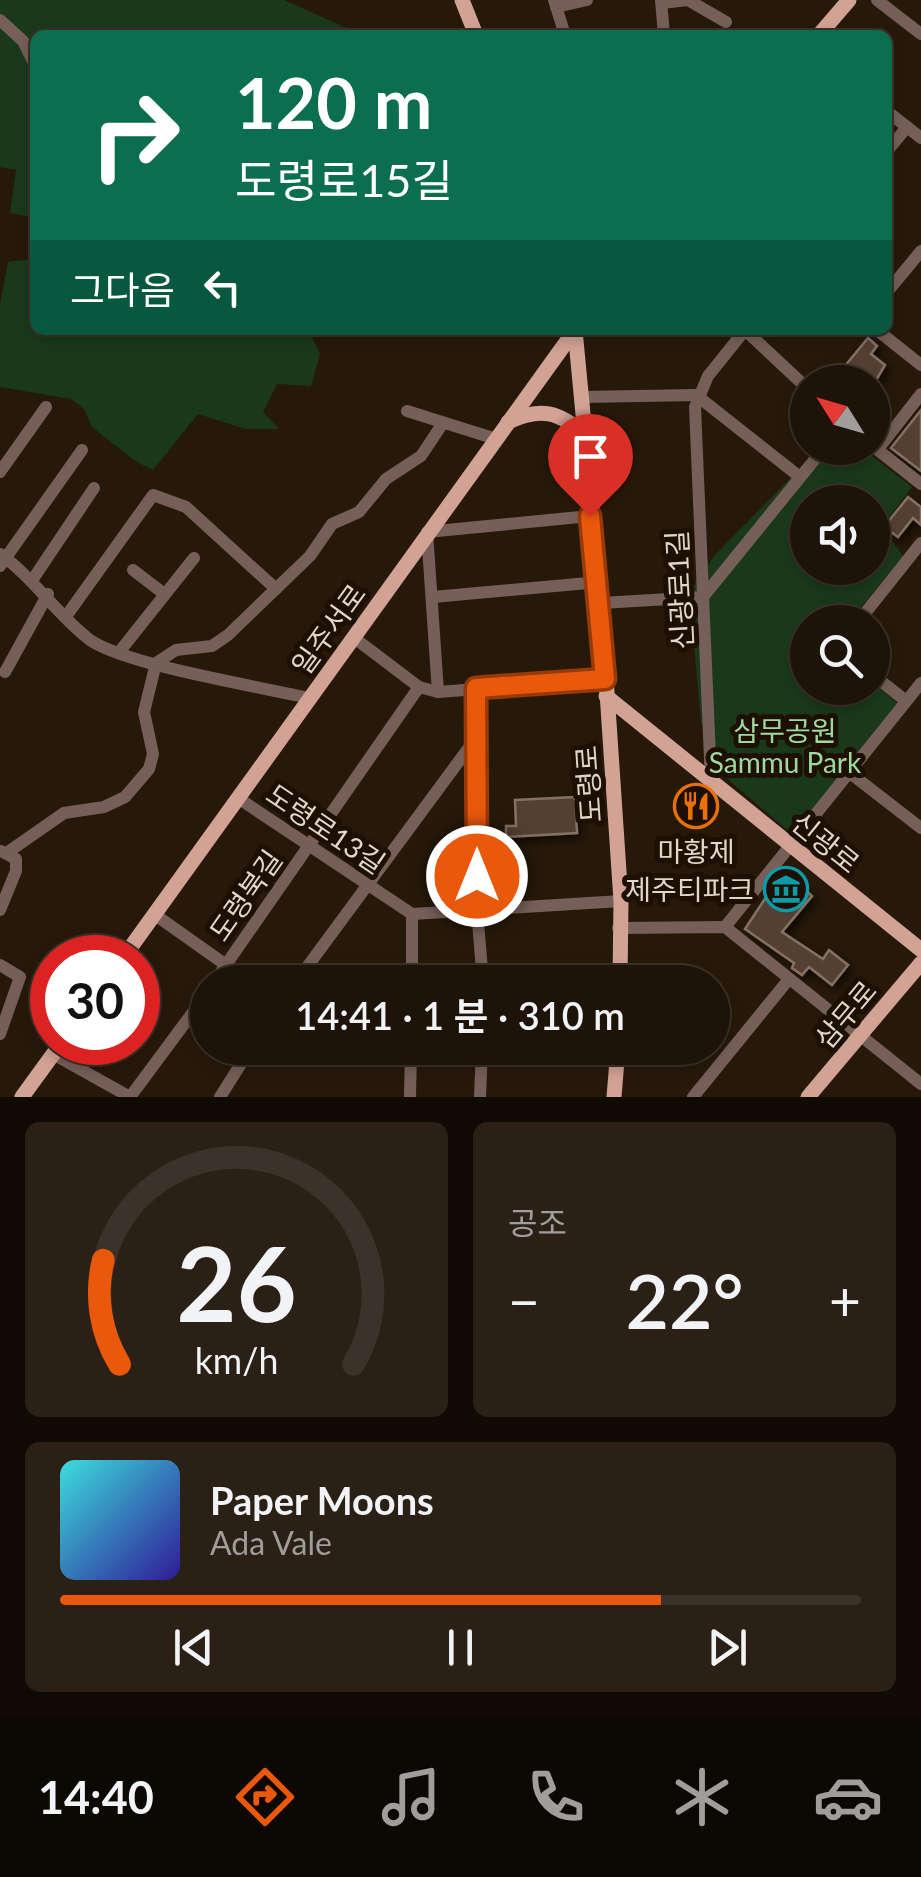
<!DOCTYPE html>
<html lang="ko">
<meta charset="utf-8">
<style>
body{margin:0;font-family:Lato,"Noto Sans KR",sans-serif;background:#2a2016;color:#f1f3f6;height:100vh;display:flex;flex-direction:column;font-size:38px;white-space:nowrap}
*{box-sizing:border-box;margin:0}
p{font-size:32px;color:#a09e9c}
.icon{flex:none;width:55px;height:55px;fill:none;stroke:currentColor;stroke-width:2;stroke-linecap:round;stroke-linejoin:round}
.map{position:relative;height:1097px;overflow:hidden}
.drawer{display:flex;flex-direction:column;gap:25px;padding:25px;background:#100a04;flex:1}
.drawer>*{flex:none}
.guide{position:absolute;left:30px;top:30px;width:862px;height:305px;border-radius:15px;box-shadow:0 5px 15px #0003,0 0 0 2px #3b3229;background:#0b6e4f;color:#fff;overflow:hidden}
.needle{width:65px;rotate:307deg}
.controls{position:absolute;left:790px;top:365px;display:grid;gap:20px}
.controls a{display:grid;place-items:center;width:100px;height:100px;border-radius:50%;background:#1d1308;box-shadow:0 5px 15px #0003,0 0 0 2px #3b3229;font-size:50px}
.speed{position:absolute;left:30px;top:935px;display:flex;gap:20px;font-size:50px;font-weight:700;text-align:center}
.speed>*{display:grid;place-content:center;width:130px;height:130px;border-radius:50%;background:#1d1308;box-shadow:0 5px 15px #0003,0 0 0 2px #3b3229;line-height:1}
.speed .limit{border:15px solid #d22;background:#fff;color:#111}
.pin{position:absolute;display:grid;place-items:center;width:85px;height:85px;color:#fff;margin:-102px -42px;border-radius:50% 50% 50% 0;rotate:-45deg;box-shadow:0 0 10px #0007}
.pin .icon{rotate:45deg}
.me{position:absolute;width:110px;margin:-55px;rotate:0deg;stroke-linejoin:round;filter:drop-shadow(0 0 8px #0008)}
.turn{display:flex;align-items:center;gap:35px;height:210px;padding:0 40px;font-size:45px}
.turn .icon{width:130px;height:130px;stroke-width:2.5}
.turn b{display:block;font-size:70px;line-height:85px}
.then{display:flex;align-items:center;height:95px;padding:0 40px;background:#0003;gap:20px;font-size:38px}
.big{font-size:75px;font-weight:600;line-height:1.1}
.drawer .widget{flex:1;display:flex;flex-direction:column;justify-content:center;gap:15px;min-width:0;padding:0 35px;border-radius:15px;background:#2a2016}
.drawer .dial{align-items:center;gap:0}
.dial svg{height:260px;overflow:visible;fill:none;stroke:#3b3229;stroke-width:7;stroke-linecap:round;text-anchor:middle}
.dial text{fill:#f1f3f6;stroke:none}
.song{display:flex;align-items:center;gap:30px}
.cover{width:120px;height:120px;border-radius:15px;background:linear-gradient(135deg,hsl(180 70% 55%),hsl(250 70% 35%))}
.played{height:10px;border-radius:5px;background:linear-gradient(90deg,#ea580c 75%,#3b3229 75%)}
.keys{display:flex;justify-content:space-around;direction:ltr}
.heat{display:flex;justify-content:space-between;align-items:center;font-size:55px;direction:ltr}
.drawer .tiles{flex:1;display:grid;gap:25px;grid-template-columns:1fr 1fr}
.widget:last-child{grid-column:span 2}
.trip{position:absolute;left:190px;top:965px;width:540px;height:100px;border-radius:50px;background:#1d1308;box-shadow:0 5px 15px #0003,0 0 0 2px #3b3229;font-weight:600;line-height:100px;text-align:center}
.tabs{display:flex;height:160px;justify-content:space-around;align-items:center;background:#0c0803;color:#a09e9c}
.tabs .icon{width:70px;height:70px}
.tabs .active{color:#ea580c}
.tabs b{font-size:45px;color:#f1f3f6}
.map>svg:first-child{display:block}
.green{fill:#1a391b;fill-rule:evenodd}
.building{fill:#524032;stroke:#857162;stroke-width:2.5;filter:url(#shadow)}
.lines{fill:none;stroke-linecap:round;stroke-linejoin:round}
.minor{stroke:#765f59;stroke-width:12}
.major{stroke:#d2a295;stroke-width:15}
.route-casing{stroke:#983908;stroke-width:25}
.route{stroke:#ea580c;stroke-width:18}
.labels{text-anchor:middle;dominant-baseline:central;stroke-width:10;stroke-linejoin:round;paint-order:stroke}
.street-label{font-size:28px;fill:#dfd6cc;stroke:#1d1003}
.park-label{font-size:28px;fill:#9fd99f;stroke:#1d1003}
.poi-label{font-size:28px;fill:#dfd6cc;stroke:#1d1003}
</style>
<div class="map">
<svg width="921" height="1097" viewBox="0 0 921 1097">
<defs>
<filter id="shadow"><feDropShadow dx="4.5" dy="4.5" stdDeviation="5" flood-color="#0009"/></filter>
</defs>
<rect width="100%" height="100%" fill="#27190a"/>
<g class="green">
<polygon points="0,0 284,0 358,33 35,35 35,218 10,213 16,170 0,167"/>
<polygon points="31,259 35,260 35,330 309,330 320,354 311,386 277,384 263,412 279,429 246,429 198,414 153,470 135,461 92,427 85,410 71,399 0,387 0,304 8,262"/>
<path d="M820 448H862L912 487 882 527 903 556 849 622H808V688H872L873 682 898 704 793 835 704 759 706 733 701 722 691 611 694 585 715 555ZM808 502H872V568H808Z"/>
</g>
<g class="building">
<polygon points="868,338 877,346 871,354 885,365 875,382 864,382 844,367"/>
<polygon points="921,410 921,471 891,448"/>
<polygon points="908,497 921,507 921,525 913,518 898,537 884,527"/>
<polygon points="575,797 577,833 506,837 506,826 516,826 515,800"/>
<polygon points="784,870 812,896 782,932 823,959 829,950 848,965 832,985 809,967 802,975 792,968 794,963 745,929"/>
</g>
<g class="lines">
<g class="minor">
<polyline points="554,0 565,35"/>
<polyline points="661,0 664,35"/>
<polyline points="877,0 921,34"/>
<polyline points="662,3 688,0 726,22"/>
<polyline points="556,7 587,0"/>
<polyline points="0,20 23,41 35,65"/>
<polyline points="888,112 921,138"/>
<polyline points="888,150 907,127"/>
<polyline points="888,291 921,251"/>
<polyline points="745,330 808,389"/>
<polyline points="877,330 921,365"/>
<polyline points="582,397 696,395 800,477"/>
<polyline points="407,411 493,438"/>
<polyline points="874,447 921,484"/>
<polyline points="878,449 921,394"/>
<polyline points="0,472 46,407"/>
<path d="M0 554C34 578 57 615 90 640 126 665 261 687 309 698"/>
<polyline points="0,566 82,450"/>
<polyline points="133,570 163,593"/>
<polyline points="33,579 94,488"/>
<polyline points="433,597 599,582"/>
<polyline points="601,603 703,597 824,448"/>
<polyline points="67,615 153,495 186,507 276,589"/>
<polyline points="858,622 921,543"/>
<polyline points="353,637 419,687 438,692 605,679"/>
<polyline points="120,651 194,558"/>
<polyline points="5,672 48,594"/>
<polyline points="872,674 906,701"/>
<polyline points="476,688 477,910 483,982"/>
<polyline points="438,692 427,532 590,516"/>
<polyline points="850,773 921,828"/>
<polyline points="711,782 695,407 708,376 745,330"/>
<polyline points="238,798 412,914 621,901"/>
<polyline points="8,852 64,813 104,807 125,797 149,769 153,754 144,712 156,663 176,650 212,646 228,635 310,556 332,524 359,512 386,479 421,456 443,423"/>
<polyline points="0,910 16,871 16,859 1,851"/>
<polyline points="154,914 250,982"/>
<polyline points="412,914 412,982"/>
<polyline points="725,927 921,683"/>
<polyline points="618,928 725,927 921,1084"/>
<polyline points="0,965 20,977 0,1034"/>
<polyline points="305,970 412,978"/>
<polyline points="214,982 419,687"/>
<polyline points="296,982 476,738"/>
<polyline points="396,1048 411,1049"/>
<polyline points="53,1054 130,1097 208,992"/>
<polyline points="220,1097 251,1048"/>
<polyline points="410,1097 411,1048"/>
<polyline points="480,1097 482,1048"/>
<polyline points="693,1097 789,979"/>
</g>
<g class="major">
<polyline points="462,0 476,35"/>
<polyline points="819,35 849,0"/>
<polyline points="575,330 601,603 621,901 620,982"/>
<path d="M508 422C540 407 559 411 585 435"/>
<polyline points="606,696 921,950"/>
<polyline points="123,958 575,330"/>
<polyline points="22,1097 62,1042"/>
<polyline points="614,1097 618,1048"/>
<polyline points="808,1097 921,963"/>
</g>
</g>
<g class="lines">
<defs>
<polyline id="route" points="477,876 476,688 605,679 590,516"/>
</defs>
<use href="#route" class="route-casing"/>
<use href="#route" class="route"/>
</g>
<defs>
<symbol id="restaurant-ring" viewBox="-11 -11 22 22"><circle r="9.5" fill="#1d1003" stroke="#e8710a" stroke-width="1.5"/><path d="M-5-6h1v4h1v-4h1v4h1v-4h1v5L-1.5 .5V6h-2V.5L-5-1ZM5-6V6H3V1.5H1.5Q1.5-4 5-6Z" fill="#e8710a"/></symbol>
<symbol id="museum-ring" viewBox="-11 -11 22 22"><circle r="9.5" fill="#1d1003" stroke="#0f9aa8" stroke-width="1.5"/><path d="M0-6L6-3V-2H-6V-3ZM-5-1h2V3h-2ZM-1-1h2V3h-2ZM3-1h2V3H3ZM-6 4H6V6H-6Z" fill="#0f9aa8"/></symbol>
</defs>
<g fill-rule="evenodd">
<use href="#restaurant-ring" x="671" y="781" width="50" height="50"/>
<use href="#museum-ring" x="761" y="864" width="50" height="50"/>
</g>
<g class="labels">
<g class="street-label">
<text transform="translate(679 590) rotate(-93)">신광로1길</text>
<text transform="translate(328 629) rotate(-54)">일주서로</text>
<text transform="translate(588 784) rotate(-94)">도령로</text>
<text transform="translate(326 828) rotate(34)">도령로13길</text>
<text transform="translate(826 842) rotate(39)">신광로</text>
<text transform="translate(245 895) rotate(-55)">도령북길</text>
<text transform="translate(845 1014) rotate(-50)">삼무로</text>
</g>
<g class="park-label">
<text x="785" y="730">삼무공원<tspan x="785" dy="32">Sammu Park</tspan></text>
</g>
<g class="poi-label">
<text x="696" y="851">마황제</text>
<text x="754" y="889" text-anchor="end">제주티파크</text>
</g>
</g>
</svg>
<div class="controls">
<a><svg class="needle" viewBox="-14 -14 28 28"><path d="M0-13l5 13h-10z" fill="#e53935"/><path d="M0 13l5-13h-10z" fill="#a09e9c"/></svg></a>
<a><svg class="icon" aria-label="sound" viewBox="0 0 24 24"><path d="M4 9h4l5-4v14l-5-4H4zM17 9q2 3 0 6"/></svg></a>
<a><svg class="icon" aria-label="search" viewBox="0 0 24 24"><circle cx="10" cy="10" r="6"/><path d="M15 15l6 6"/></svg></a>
</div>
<div class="speed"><div class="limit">30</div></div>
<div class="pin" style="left:590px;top:516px;background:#d93025"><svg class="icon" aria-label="arrive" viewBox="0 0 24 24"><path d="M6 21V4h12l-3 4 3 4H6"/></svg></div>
<svg class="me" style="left:477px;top:876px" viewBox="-20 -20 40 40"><circle r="17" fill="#ea580c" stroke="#fff" stroke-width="3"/><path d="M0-11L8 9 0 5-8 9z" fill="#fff"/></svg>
<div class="trip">14:41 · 1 분 · 310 m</div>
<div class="guide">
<div class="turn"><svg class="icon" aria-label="right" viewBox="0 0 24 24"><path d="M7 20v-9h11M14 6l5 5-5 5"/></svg><div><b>120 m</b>도령로15길</div></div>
<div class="then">그다음<svg class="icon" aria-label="left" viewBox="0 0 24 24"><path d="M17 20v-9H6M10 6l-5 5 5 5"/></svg></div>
</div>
</div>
<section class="drawer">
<div class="tiles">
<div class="widget dial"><svg viewBox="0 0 100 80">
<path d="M14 69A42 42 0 1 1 86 69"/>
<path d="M14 69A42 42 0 0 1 9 37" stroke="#ea580c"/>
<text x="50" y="56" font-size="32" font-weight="700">26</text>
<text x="50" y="72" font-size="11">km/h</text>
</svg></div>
<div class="widget"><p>공조</p>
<div class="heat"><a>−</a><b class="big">22°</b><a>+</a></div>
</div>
<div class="widget">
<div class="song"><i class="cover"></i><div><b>Paper Moons</b><p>Ada Vale</p></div></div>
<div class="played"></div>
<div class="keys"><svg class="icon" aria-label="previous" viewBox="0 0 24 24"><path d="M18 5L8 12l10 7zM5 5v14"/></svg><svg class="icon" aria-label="pause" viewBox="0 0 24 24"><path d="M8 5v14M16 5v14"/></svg><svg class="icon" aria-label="next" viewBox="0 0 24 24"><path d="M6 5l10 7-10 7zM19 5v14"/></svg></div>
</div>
</div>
</section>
<nav class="tabs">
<b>14:40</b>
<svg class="icon active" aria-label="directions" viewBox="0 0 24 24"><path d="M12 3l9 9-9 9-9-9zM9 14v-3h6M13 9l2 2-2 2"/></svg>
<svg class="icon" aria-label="music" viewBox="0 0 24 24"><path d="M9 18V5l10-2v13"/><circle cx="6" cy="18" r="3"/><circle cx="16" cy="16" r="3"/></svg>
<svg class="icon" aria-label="phone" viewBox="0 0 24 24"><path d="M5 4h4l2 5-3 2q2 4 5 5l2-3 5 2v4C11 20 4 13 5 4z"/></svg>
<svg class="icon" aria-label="climate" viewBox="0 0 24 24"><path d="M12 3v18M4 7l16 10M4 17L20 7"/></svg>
<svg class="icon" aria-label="car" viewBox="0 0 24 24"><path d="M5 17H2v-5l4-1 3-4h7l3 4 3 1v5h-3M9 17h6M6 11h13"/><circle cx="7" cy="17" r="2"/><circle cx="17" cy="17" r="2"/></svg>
</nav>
